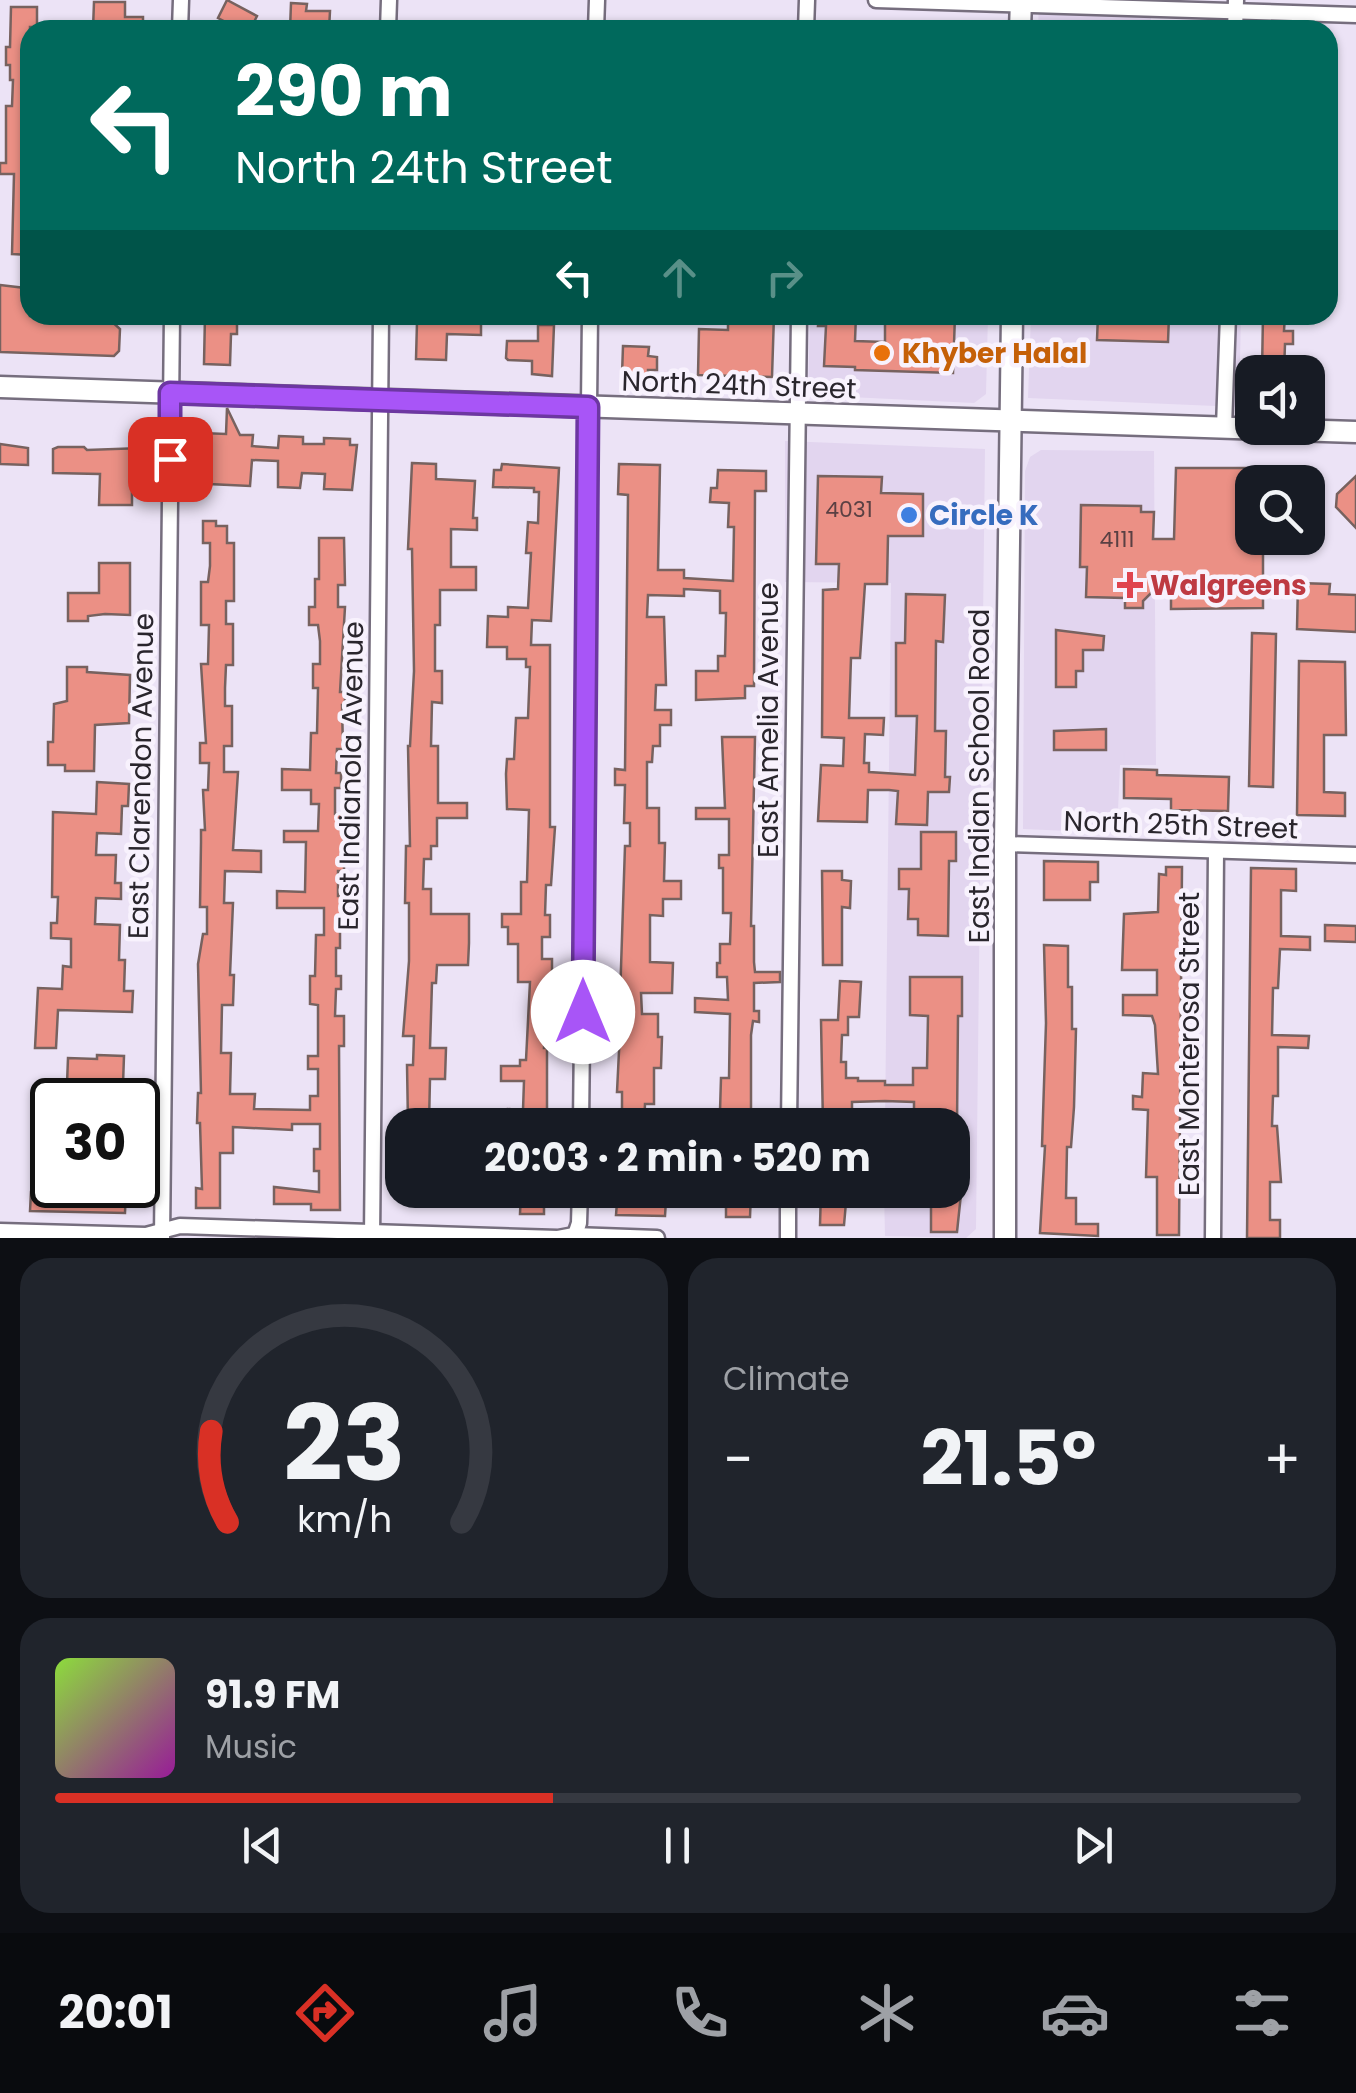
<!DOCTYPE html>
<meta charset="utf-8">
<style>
body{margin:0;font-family:Poppins,sans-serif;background:#20242c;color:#f1f3f6;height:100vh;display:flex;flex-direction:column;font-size:38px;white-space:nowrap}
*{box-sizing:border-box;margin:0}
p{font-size:32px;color:#9ea1a6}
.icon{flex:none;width:55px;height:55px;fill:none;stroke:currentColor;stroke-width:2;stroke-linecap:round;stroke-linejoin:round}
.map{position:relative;height:1238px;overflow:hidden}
.side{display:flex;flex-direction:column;gap:20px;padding:20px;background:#0d0f14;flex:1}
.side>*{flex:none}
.top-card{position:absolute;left:20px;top:20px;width:1318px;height:305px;border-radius:30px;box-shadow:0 2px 8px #0004;background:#00695c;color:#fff;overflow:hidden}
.buttons{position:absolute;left:1235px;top:355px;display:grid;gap:20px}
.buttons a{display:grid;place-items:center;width:90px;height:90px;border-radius:20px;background:#171b24;box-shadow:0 2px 8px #0004;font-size:50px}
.speed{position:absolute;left:30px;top:1078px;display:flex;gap:20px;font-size:50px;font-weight:700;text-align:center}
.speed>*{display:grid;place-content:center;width:130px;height:130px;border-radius:50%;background:#171b24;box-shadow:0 2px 8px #0004;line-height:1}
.speed .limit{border:5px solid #111;border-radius:15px;background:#fff;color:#111}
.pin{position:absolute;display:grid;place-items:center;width:85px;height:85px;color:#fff;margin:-42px;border-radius:20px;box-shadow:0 5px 15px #0006}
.me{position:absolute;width:110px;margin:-55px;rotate:0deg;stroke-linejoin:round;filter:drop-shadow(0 0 8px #0008)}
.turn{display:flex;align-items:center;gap:35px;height:210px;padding:0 50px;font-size:45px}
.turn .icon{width:130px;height:130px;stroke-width:2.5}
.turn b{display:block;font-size:70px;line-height:85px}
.lanes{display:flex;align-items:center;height:95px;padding:0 50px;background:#0003;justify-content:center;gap:50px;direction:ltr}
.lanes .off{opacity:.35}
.big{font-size:75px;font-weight:700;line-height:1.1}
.side .tile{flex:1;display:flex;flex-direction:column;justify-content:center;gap:15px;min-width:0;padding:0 35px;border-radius:30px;background:#20242c}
.side .dial{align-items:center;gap:0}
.dial svg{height:260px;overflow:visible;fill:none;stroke:#363941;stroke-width:7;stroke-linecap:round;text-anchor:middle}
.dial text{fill:#f1f3f6;stroke:none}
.song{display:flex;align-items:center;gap:30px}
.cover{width:120px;height:120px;border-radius:15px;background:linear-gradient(135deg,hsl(90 70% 55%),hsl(300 70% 35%))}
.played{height:10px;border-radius:5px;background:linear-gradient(90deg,#d93025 40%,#363941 40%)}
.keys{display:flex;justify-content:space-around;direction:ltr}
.heat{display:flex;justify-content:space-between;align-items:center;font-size:55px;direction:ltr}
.side .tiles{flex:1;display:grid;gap:20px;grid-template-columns:1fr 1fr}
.tile:last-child{grid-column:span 2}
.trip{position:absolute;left:385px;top:1108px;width:585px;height:100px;border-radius:30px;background:#171b24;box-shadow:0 2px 8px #0004;font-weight:700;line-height:100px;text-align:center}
.menu{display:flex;height:160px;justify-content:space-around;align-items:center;background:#090b0e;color:#9ea1a6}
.menu .icon{width:70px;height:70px}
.menu .selected{color:#d93025}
.menu b{font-size:45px;color:#f1f3f6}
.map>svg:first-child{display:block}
.built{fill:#e2d5ef}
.building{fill:#eb9085;stroke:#77625f;stroke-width:2.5}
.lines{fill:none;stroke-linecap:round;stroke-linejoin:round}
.minor-casing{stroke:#766e7e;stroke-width:19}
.secondary-casing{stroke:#766e7e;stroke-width:25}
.minor{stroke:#fff;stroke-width:14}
.secondary{stroke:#fff;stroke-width:20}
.route-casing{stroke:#6d37a1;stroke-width:25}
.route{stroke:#a855f7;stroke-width:18}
.food-dot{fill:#e8710a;stroke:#f8f2fd;stroke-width:4}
.shop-dot{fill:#3f7fe0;stroke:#f8f2fd;stroke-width:4}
.health-dot{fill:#e0444e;stroke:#f8f2fd;stroke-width:4}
.labels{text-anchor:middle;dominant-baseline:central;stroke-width:9;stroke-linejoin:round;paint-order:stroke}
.number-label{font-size:22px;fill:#5a4043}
.food-label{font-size:28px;font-weight:bold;fill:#c56008;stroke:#f8f2fd;text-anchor:start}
.street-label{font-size:28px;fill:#2a262d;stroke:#f8f2fd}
.shop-label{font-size:28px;font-weight:bold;fill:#366cbe;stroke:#f8f2fd;text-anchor:start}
.health-label{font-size:28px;font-weight:bold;fill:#be3a42;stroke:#f8f2fd;text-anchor:start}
</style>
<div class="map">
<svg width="1356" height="1238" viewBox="0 0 1356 1238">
<rect width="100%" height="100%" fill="#ece3f6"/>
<g class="built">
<polygon points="1039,0 1151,0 1151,30 1038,30"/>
<polygon points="810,315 988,315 986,394 974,403 808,395"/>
<polygon points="1031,315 1241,315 1239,407 1028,398"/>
<polygon points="785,441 985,449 976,1229 966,1238 885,1236 884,1190 952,1190 952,1125 885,1125 891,583 785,582"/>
<polygon points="1041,450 1154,451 1156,765 1120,765 1117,833 1023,829 1025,471 1030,457"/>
</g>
<g class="building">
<polygon points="227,0 257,16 250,30 241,30 218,18"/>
<polygon points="94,2 125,2 125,17 143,17 143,30 93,29"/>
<polygon points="291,3 307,4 306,11 330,11 329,30 290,30"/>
<polygon points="11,7 37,7 37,27 30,27 30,255 12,254 14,174 0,174 0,163 6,163 6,106 12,106 13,80 10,80 10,65 6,65 6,47 10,47"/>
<polygon points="0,285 25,288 30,296 30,316 108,318 120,329 119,351 114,356 0,352"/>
<polygon points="205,315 237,315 237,334 231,334 230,365 204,364"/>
<polygon points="728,315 774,315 772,377 698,375 699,329 728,330"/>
<polygon points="819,315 856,315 855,341 885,342 885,315 955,315 953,373 855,370 855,367 824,366 826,326 818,326"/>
<polygon points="1098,315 1169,315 1168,342 1097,340"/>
<polygon points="1263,315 1285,315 1284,331 1293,331 1293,344 1285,344 1284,372 1262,372"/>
<polygon points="432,320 481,321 481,335 447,334 446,360 416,359 417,322"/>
<polygon points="538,325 554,325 552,376 532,374 532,361 508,360 506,358 507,341 538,341"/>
<polygon points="623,346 649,347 648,356 657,357 657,370 648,370 648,376 622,375"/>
<polygon points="227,408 240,435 253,435 252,446 278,448 279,436 303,437 303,444 324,444 324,438 350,439 350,445 357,445 352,490 324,489 325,474 302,473 300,488 278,487 278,461 252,460 250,486 209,484 210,470 201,470 202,433 226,434"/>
<polygon points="0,444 28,448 28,465 0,464"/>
<polygon points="58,447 84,447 87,450 142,448 141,476 132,476 132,505 99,505 100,474 53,473 53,449"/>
<polygon points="412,463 436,464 436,479 475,481 473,518 477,518 477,530 451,529 451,567 476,567 476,590 440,590 440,625 435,625 435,671 442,671 442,703 432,702 431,746 438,746 438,803 467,803 467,818 437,818 437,846 431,846 431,859 424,859 423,889 431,889 431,914 469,914 469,943 468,965 437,965 436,983 432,983 430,1048 446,1048 445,1079 430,1079 429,1123 408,1123 407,1065 413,1065 414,1036 403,1036 409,961 409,903 405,903 406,846 410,846 408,746 410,746 414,671 412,549 408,549"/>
<polygon points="502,464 559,468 551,621 532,620 531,645 550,645 550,827 555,827 551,885 546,885 545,915 550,915 550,937 542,937 542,959 552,959 552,1003 551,1019 545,1019 544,1048 547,1048 547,1114 540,1114 540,1125 508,1125 508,1109 523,1110 524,1081 501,1081 501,1066 520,1066 520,1060 526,1060 530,982 518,982 518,944 508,944 508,927 502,927 502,914 521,914 521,882 527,882 529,810 507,809 506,774 507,759 514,759 516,718 528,718 530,667 526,667 526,659 507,659 507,647 487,647 488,616 508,617 508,607 528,608 531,553 526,553 528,522 538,523 539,492 534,492 534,488 493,487 494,470 501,470"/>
<polygon points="619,464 660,465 658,570 684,570 684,578 733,581 734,527 728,527 729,503 710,502 711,488 717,488 718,470 766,471 766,491 755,491 754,686 745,686 745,698 696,700 696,671 718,671 718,656 725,656 726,613 720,613 720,591 684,589 684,596 648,595 647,617 664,617 666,685 656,685 655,710 671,710 671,725 660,725 660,746 653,746 652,762 647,762 647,808 659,808 659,843 665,843 664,881 681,881 681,899 663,899 663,916 650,915 650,962 673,963 672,993 641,993 642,1014 658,1014 658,1037 662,1037 661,1068 654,1068 654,1104 645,1104 644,1125 622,1125 622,1092 617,1092 620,1031 614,1031 614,1010 619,1010 620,998 625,846 630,846 630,823 624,823 625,785 615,785 615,769 625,770 628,495 618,494"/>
<polygon points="1176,468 1281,468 1280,482 1252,482 1252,542 1263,542 1263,608 1171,609 1171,573 1143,601 1143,608 1125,608 1125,598 1086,597 1087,567 1080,567 1081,505 1141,506 1141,512 1154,512 1153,539 1174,539"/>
<polygon points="818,476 882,477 881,493 923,494 923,536 888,536 887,584 865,584 860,658 851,658 849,718 884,718 883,735 865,734 864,763 869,763 869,772 915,775 917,716 896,716 896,643 905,643 906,594 945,595 943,642 936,641 935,731 946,731 945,777 950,777 949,792 928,792 927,825 896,824 898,791 889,790 868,790 867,822 818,821 821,765 843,766 844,738 822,737 823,590 838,589 839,564 816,564"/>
<polygon points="1356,476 1356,528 1336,507 1337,494"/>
<polygon points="203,521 216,521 216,526 227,526 227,543 234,543 234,601 226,601 226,624 233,624 233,665 226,665 225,688 225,706 232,706 232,746 224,746 224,772 238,772 233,850 261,851 261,872 225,871 224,903 233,903 230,975 234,975 233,1005 222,1005 221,1053 231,1053 230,1094 255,1094 254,1109 310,1110 310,1096 318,1096 318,1069 308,1069 308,1056 318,1056 318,1005 310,1004 310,976 315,976 316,935 324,935 324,908 277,908 277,891 305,892 306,842 284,842 284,831 318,831 319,804 311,804 311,790 282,790 282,769 310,770 311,733 317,733 318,688 313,688 313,664 320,664 320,641 318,625 309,625 309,607 315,607 315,579 319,579 319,538 344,538 345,585 338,585 338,607 345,607 340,692 345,692 345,705 342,705 343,749 337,749 336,773 341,773 341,788 335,788 335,814 344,814 344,871 338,871 338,896 345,896 345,928 340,928 340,948 336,948 336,976 341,976 341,989 336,989 335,1016 344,1016 344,1046 339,1046 340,1210 311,1210 311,1204 274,1204 274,1187 319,1192 319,1171 314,1171 314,1149 320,1149 320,1124 292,1124 292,1130 233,1127 233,1153 220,1153 220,1208 196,1208 196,1188 202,1189 200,1123 197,1123 198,1093 201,1093 198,964 203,934 207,934 207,907 200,907 201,842 201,830 205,830 203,790 208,790 209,763 200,763 200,743 206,743 201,664 208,664 209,625 201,625 201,582 208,582 210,566 210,543 203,543"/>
<polygon points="99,563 130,563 130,615 105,614 88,616 88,621 68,621 68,593 99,593"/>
<polygon points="1298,583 1330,584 1329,594 1356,595 1356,632 1297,629"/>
<polygon points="1056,630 1104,636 1103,650 1083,650 1083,671 1076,671 1076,687 1056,687"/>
<polygon points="1252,633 1276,634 1273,787 1249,786"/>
<polygon points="1299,661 1345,662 1346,735 1324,735 1324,792 1345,793 1345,816 1297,815"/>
<polygon points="67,667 87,667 87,672 130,675 129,723 95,725 94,771 65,771 65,765 48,765 48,742 53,742 54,704 67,701"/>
<polygon points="1106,729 1106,750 1054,750 1054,731"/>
<polygon points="722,737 755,737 751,926 754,926 754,962 755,972 780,972 780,982 754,983 754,1011 759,1011 759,1022 753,1021 751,1035 751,1125 734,1125 734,1111 720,1111 721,1078 729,1078 730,1014 695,1012 695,998 728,1000 727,977 717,977 717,963 720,963 720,944 730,944 731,913 723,913 723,868 719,868 719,855 729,855 729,819 696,819 696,808 725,808"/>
<polygon points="1124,769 1157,770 1157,775 1229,777 1228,811 1171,810 1171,799 1124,798"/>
<polygon points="97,782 129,784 128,806 122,806 121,834 97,833 96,855 116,855 115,883 121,883 121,899 96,898 95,924 120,925 119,960 125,960 124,991 133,991 132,1012 58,1010 56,1048 35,1048 38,988 62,989 63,966 71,967 71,939 51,938 51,923 57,923 58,897 52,897 53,812 96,814"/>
<polygon points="921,832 956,832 956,861 949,861 948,936 918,935 918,919 908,919 909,889 899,889 899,869 921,869"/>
<polygon points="1044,861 1098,862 1098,882 1090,882 1090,900 1044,900"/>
<polygon points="1166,867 1182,867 1179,1235 1157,1235 1157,1177 1146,1177 1148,1110 1133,1109 1133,1096 1142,1097 1143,1073 1158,1074 1155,1025 1152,1016 1123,1015 1123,995 1157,995 1157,970 1122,970 1124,914 1158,912 1159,874 1166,875"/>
<polygon points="1251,868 1296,869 1296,891 1281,890 1281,936 1310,937 1310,950 1280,949 1278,988 1273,988 1272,1035 1309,1036 1308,1048 1278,1047 1278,1096 1273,1096 1272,1126 1277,1126 1281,1182 1270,1182 1270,1220 1280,1220 1280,1238 1247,1238"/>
<polygon points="822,871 842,871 842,880 851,881 850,908 842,907 842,965 823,965"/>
<polygon points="1325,925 1356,926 1356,942 1325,941"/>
<polygon points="1044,945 1068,946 1068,987 1072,987 1072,1029 1076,1029 1074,1107 1071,1147 1067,1147 1066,1198 1076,1198 1076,1224 1098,1224 1098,1236 1040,1233 1045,1146 1042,1146 1046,1023"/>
<polygon points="910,977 962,977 962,1016 958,1016 957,1125 914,1125 914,1102 885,1101 852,1102 852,1125 823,1125 821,1020 838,1020 840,981 861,982 859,1017 848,1017 848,1035 842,1035 841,1062 846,1062 846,1078 858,1078 858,1081 885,1081 885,1085 913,1085 913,1068 927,1068 928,1016 910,1015"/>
<polygon points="97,1055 124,1056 123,1084 67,1084 68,1058 97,1059"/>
<polygon points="81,1186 126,1188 125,1213 30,1211 31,1192 45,1193 45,1199 80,1201"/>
<polygon points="521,1190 544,1190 544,1214 520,1214"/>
<polygon points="618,1190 637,1190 637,1197 643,1200 666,1200 665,1216 616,1215"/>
<polygon points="821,1190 847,1191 844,1225 820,1225"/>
<polygon points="726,1192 751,1192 750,1217 726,1217"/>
<polygon points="938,1194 961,1194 957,1232 931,1232 931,1206 938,1206"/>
</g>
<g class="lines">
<defs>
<g id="minor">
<polyline points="876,0 1356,15"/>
<polyline points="180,30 181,0"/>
<polyline points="388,30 389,0"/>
<polyline points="596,30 597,0"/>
<polyline points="806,30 807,0"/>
<polyline points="1235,30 1236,0"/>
<polyline points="1224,427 1228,315"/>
<polyline points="1005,844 1356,855"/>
<polyline points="581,1125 590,315"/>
<polyline points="789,1125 799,315"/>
<polyline points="0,1231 146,1235 180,1226 558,1238 574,1235 657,1238"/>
<polyline points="162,1238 172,315"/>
<polyline points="372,1238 381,315"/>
<polyline points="574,1238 579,1223 580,1190"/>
<polyline points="788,1238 788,1190"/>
<polyline points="1213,1238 1216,851"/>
</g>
<g id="secondary">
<polyline points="1020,30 1021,0"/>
<polyline points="0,387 1356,432"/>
<polyline points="1005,1238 1005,844 1012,315"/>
</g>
</defs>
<use href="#minor" class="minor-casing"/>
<use href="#secondary" class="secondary-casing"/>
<use href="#minor" class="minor"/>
<use href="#secondary" class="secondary"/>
</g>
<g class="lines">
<defs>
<polyline id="route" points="170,459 170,393 588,407 583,1012"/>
</defs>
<use href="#route" class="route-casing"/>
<use href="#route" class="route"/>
</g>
<circle class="food-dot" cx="882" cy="353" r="10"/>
<circle class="shop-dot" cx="909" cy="515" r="10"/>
<path class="health-dot" d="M1125 570h10v10h10v10h-10v10h-10v-10h-10v-10h10z"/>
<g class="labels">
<g class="number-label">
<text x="849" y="509">4031</text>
<text x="1117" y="539">4111</text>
</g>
<g class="food-label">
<text x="902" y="353">Khyber Halal</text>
</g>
<g class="street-label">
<text transform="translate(739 385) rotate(2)">North 24th Street</text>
<text transform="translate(768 720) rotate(-90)">East Amelia Avenue</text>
<text transform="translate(141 776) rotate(-89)">East Clarendon Avenue</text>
<text transform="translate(351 776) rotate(-89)">East Indianola Avenue</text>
<text transform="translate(979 776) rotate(-90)">East Indian School Road</text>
<text transform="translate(1181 825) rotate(2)">North 25th Street</text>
<text transform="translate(1189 1044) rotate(-90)">East Monterosa Street</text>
</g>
<g class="shop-label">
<text x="929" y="515">Circle K</text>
</g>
<g class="health-label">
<text x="1150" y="585">Walgreens</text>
</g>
</g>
</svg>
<div class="buttons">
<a><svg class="icon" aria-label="sound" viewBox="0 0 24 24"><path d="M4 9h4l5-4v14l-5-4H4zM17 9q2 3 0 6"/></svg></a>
<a><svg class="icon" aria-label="search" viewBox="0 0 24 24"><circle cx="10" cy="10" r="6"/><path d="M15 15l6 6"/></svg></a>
</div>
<div class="speed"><div class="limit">30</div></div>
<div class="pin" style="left:170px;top:459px;background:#d93025"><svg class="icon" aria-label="arrive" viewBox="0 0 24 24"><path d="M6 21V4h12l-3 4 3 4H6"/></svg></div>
<svg class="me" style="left:583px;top:1012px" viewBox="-20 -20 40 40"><circle r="19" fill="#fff"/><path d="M0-13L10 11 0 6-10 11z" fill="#a855f7"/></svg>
<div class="trip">20:03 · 2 min · 520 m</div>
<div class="top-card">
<div class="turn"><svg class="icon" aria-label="left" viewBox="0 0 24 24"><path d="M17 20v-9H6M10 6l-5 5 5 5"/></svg><div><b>290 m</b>North 24th Street</div></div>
<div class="lanes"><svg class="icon" aria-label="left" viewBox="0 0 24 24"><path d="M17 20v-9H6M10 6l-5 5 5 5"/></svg><svg class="icon off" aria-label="ahead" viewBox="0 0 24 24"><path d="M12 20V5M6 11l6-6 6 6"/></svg><svg class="icon off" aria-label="right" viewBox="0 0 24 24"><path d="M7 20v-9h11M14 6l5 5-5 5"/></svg></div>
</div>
</div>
<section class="side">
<div class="tiles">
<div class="tile dial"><svg viewBox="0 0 100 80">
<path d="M14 69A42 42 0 1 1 86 69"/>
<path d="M14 69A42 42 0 0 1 9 41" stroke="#d93025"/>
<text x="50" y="56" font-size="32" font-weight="700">23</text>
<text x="50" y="72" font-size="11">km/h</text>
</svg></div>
<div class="tile"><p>Climate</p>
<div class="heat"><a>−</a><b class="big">21.5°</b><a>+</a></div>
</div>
<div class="tile">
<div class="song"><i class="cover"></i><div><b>91.9 FM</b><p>Music</p></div></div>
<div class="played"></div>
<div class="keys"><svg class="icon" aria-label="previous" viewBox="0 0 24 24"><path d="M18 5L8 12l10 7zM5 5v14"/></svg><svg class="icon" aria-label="pause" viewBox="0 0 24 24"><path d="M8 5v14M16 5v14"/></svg><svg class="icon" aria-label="next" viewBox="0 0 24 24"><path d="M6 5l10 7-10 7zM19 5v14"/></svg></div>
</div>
</div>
</section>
<nav class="menu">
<b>20:01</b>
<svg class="icon selected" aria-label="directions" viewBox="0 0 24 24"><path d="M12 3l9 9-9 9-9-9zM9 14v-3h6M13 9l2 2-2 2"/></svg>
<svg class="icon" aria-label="music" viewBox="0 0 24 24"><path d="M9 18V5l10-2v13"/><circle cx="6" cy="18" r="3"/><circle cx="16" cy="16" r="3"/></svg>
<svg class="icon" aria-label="phone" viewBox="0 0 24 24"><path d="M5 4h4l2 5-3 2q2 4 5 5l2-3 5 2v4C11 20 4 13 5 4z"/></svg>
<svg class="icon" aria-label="climate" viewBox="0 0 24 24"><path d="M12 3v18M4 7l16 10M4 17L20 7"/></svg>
<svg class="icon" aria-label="car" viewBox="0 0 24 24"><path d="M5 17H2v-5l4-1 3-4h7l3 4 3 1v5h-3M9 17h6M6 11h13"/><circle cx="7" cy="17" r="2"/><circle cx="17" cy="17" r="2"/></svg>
<svg class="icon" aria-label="filters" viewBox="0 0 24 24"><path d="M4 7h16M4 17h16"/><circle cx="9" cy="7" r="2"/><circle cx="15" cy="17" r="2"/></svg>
</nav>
